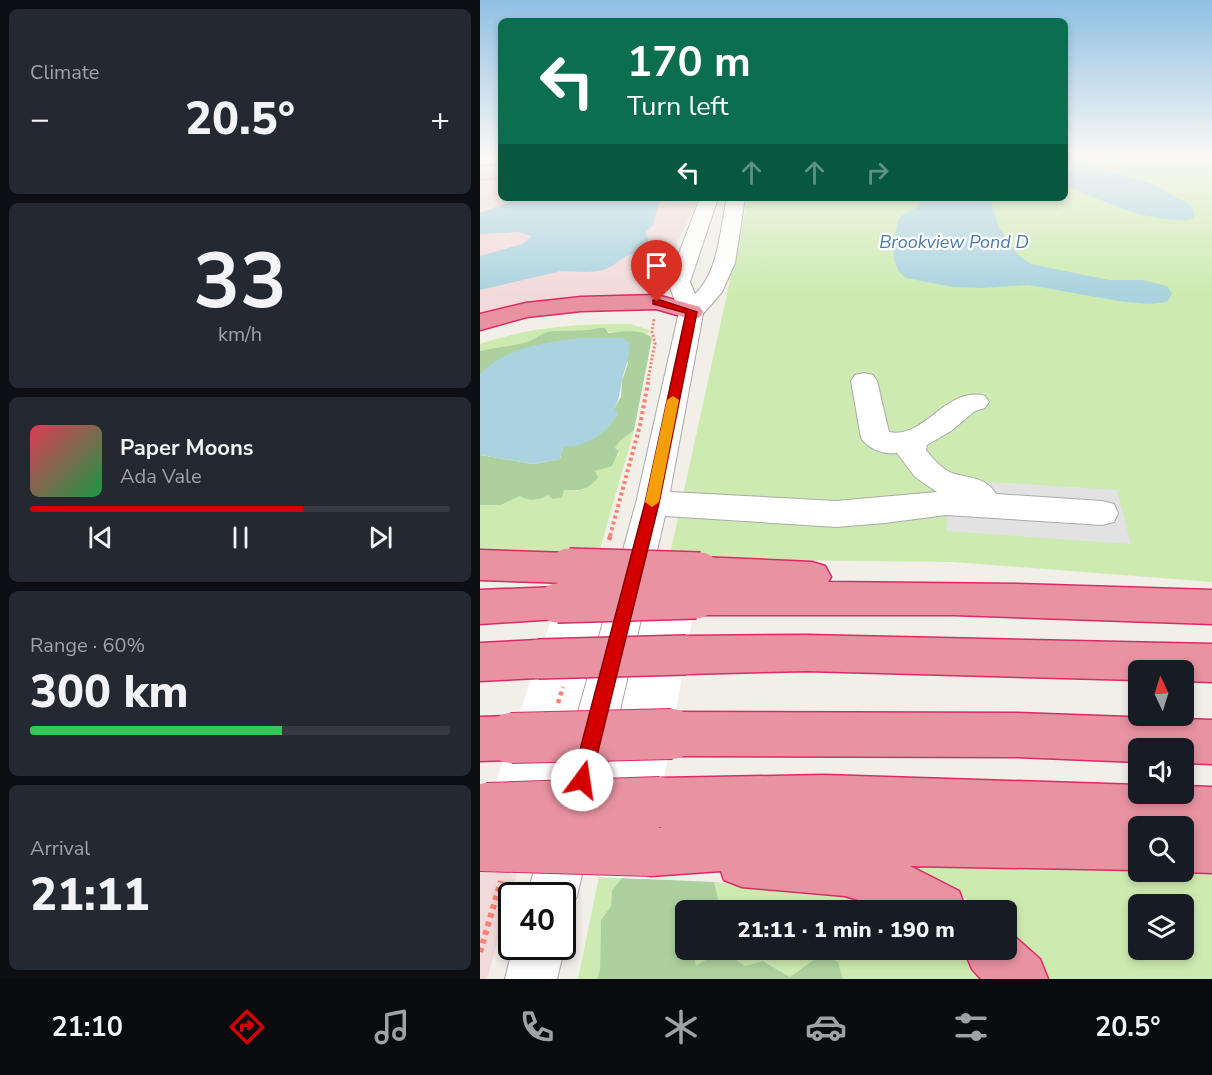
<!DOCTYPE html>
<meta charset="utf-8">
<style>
body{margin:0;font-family:"Nunito Sans",sans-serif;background:#242831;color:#f1f3f6;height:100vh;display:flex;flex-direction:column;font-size:22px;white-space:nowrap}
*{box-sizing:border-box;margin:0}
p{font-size:20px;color:#9ea1a6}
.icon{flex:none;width:33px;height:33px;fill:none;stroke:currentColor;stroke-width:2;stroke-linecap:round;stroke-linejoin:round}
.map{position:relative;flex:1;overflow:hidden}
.side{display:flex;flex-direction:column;gap:9px;padding:9px;background:#0d0f14;width:480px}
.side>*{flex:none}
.banner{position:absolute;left:18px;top:18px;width:570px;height:183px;border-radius:9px;box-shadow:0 3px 9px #0003;background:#0b6e4f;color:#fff;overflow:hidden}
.needle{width:39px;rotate:356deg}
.fabs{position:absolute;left:648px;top:660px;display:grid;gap:12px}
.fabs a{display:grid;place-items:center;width:66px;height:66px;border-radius:9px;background:#171b24;box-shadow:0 3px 9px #0003;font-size:30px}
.speed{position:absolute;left:18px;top:882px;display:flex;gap:12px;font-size:30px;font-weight:700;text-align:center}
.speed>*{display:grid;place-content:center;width:78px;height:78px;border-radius:50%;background:#171b24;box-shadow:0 3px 9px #0003;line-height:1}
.speed .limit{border:3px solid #111;border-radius:9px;background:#fff;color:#111}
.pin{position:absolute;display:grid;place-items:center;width:51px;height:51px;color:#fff;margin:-62px -26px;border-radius:50% 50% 50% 0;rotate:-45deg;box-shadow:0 0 6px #0007}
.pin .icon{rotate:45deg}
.me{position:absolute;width:66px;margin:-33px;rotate:14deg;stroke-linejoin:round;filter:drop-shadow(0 0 4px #0008)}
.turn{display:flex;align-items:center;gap:21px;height:126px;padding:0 30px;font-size:27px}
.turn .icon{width:78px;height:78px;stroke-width:2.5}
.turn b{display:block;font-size:42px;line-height:51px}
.lanes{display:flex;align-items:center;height:57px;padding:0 30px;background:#0003;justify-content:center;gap:30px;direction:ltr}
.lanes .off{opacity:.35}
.big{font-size:45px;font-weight:800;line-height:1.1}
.side .tile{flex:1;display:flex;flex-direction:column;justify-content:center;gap:9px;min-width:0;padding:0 21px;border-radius:9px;background:#242831}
.side .dial{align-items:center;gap:0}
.dial b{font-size:78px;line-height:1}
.song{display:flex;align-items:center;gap:18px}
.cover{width:72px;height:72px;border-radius:9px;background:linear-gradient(135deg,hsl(350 70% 55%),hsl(140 70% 35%))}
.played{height:6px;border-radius:3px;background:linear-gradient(90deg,#d40000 65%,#363941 65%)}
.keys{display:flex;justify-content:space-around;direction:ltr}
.heat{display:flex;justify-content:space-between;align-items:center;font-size:33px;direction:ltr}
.charge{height:9px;border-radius:4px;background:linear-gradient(90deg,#34c759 60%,#363941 0)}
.trip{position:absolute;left:195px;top:900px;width:342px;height:60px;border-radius:9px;background:#171b24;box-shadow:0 3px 9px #0003;font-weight:800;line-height:60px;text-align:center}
.tabs{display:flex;height:96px;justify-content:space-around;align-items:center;background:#090b0e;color:#9ea1a6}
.tabs .icon{width:42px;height:42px}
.tabs .current{color:#d40000}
.tabs b{font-size:27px;color:#f1f3f6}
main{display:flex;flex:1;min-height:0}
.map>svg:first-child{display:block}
.commercial{fill:#f2dad9}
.grass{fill:#cdebb0;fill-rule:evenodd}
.forest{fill:#add19e}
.parking{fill:#e2e2e2}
.water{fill:#aad3df}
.pier{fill:#fff}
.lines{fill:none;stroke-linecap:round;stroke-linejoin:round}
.minor-casing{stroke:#a9a9a9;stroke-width:2}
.highway-casing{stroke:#dc2a67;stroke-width:3}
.path-far4{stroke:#fa8072;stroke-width:2;stroke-dasharray:1.5 1.5;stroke-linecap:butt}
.path-far3{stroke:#fa8072;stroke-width:3;stroke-dasharray:2 2;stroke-linecap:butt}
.path-far2{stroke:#fa8072;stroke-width:4;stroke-dasharray:3 3;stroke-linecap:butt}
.path-far1{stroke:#fa8072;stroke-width:4.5;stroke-dasharray:4 4;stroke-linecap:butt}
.path{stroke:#fa8072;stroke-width:6;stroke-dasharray:4.5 4.5;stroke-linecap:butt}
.minor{fill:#fff;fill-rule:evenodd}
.highway{fill:#e892a2;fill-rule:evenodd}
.highway-bridge-far1-casing{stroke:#dc2a67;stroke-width:42;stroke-linecap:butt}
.highway-bridge-casing{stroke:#dc2a67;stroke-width:52;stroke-linecap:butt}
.highway-bridge-far1{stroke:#e892a2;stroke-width:39}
.highway-bridge{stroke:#e892a2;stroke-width:50}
.route{fill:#d40000;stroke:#8a0000;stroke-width:1.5}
.slow{fill:#f59e0b}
.labels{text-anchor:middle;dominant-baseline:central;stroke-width:4.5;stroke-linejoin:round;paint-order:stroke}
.far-water-label{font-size:18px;font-style:italic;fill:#4a7aab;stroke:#fff}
</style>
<main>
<section class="side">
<div class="tile"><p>Climate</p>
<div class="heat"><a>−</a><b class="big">20.5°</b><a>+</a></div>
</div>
<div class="tile dial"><b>33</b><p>km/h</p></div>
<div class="tile">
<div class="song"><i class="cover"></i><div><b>Paper Moons</b><p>Ada Vale</p></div></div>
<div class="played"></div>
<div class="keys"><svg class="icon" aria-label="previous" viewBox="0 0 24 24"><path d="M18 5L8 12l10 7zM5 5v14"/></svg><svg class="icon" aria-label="pause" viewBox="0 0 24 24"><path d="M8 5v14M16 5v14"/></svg><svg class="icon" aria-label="next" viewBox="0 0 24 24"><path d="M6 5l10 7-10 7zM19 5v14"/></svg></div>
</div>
<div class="tile"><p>Range · 60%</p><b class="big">300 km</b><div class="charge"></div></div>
<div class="tile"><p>Arrival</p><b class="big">21:11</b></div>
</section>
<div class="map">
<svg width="732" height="979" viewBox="0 0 732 979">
<rect width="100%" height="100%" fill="#f2efe9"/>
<g class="commercial">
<polygon points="0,156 21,156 21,198 219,198 199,239 186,277 172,291 158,296 0,318"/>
<polygon points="0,872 37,874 7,979 0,979"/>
</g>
<g class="grass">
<polygon points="585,156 732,156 732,582 473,562 189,559 268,198 585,198"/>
<path d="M151 324 169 330 168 334C151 330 133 336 118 328 103 332 87 330 72 331 63 332 58 337 50 341 36 347 15 347 0 351V344C53 326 96 324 151 324Z"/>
<polygon points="154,430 118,556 0,553 0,505 21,505 40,496 69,494 73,499 82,498 83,490 97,491 115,471 138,456 139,451 135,448 140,441"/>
<path d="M592 856 658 859V872H704L732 862V979H570L527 933 526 910H501L470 888 421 864ZM658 904H704V950H658Z"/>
<polygon points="119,877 142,878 132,890 131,906 121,920 120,969 117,979 98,979"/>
<polygon points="234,882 332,887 429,907 435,910 232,910 239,903"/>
<path d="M213 950H493L523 979H363L358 962 310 977 284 961 265 966C244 949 238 952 216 966Z"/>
</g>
<g class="forest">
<path d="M118 328H125L128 333C141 332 161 328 172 338L154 430 140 441 135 448 139 451 132 466 115 471 118 477C109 490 99 491 84 490L82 498 73 499 68 495C59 500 50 502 40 496L21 505H0V455L54 464 80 459 83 447 134 409 141 397 142 381 148 363 130 338 75 342 0 374V351C14 347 37 346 50 341 58 337 63 332 72 331 87 330 103 332 118 328Z"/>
<path d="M142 878 234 882 239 903 232 910H206V950H213L216 966C238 952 243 949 265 966L283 961 310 977 342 954 358 962 363 979H117L120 969 121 920 131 906 132 890Z"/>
</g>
<polygon class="parking" points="466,479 637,490 651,544 467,531"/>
<g class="water">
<path d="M585 157 674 185 707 203 712 207 715 215 710 220C665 222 625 202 585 185Z"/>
<path d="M40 198H180L173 225 165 233 169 239 161 252C148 253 142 259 132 266 117 275 97 271 81 271L0 290V256L42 244 52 236 38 232 0 234V213Z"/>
<polygon points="441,198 510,198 518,225 527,240 538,255 551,264 629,280 663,280 687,286 692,294 687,302 669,304 639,301 548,285 502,288 473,287 426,278 419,272 414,260 413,248 418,220 421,216 439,206"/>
<path d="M101 338H143L149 343C151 358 144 368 142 381 139 393 140 398 134 409L138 413C127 434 106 447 83 447L80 459 54 464 0 455V374C28 346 64 343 101 338Z"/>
</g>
<polygon class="pier" points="93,556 223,559 166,879 0,872 0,829"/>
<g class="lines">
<defs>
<g id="minor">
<polygon points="0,156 21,156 21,163 0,165"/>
<path d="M220 198H238L210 282 215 294C239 272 240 228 247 198H265L255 263 242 292 223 314 190 492 356 501 457 492 435 477 417 453C404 455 388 449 381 438L371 381 375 375 384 373 393 375 397 381 409 432C444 440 467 385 505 396L509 402 505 408 495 411 471 431 447 445 446 450C453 459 464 471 475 474 491 478 507 478 516 494L622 501 634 504 638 513 634 522 622 525 466 515 405 523 356 527 185 516 97 896 89 913 82 916V896H47L156 503 199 312 188 282Z"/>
<polygon points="82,941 85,946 77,979 25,979 33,946 82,946"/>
</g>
<g id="highway">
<polygon points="177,295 220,307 223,312 220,317 211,319 176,309 101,311 47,317 0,330 0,314 46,303 101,297"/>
<polygon points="0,550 89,553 102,557 107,568 102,579 89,583 0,580"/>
<polygon points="220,557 332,562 345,566 351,577 348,582 538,584 732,590 732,624 474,615 216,615 203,611 197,599 203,587 211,584 207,583 202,572 207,561"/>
<polygon points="77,587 91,591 96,603 91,615 77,619 0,624 0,590"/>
<polygon points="327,635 732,644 732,682 704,681 704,670 658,670 658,680 327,671 206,674 192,668 186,655 192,642 206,636"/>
<polygon points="58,640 72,646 78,659 72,672 58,678 0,681 0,643"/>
<polygon points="192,712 537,713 732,720 732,764 704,763 704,748 658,748 658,762 537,757 192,756 176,750 170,734 176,718"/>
<polygon points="31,716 47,722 53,738 47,754 31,760 0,761 0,717"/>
<polygon points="344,775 658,785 658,794 704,794 704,786 732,787 732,873 703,872 704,826 658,826 658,870 430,866 479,891 486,910 411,910 365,896 262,887 244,880 241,871 171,876 153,869 146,851 153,833 171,826 180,826 163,819 156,802 163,785 180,778"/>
<polygon points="526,929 560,959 568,979 501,979 492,969 484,950 526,950"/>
</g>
</defs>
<use href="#minor" class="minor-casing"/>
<use href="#highway" class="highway-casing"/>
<polyline class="path-far4" points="0,180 21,178"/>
<polyline class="path-far3" points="168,380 175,343 172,332 174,319"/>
<polyline class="path-far2" points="130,536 160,425 169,378"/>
<g class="path-far1">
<polyline points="129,540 131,534"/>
<polyline points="78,703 83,687"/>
</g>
<polyline class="path" points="0,952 21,881"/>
<use href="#minor" class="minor"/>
<use href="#highway" class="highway"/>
<defs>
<g id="highway-bridge-far1">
<polyline points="89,568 220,572"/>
<polyline points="77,603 216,599"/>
<polyline points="58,659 206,655"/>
</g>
<g id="highway-bridge">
<polyline points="31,738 192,734"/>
<polyline points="7,808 180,802"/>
<polyline points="0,846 171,851"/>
</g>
</defs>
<use href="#highway-bridge-far1" class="highway-bridge-far1-casing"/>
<use href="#highway-bridge" class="highway-bridge-casing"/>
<use href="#highway-bridge-far1" class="highway-bridge-far1"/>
<use href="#highway-bridge" class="highway-bridge"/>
</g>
<linearGradient id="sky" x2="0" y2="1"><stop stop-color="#8fc0e4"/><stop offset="0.53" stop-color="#f9f8f5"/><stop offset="1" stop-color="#f9f8f5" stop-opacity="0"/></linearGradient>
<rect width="732" height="293" fill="url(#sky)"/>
<polygon class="route" points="173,300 180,300 217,312 179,503 111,780 108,787 102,790 95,787 92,780 165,503 206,313 173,304"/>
<polygon class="slow" points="193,396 199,400 179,502 172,507 165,502 187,400"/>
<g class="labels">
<g class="far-water-label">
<text x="474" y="242">Brookview Pond D</text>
</g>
</g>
</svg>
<div class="fabs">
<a><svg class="needle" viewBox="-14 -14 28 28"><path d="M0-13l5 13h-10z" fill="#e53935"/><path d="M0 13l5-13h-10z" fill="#9ea1a6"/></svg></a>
<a><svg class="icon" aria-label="sound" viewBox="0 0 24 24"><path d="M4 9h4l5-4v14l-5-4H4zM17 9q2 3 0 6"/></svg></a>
<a><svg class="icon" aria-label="search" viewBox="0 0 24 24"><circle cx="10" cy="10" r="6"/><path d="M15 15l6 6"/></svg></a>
<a><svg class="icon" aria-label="layers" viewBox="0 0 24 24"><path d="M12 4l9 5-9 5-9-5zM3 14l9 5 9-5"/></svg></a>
</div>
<div class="speed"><div class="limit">40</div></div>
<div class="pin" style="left:177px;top:302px;background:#d93025"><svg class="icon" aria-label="arrive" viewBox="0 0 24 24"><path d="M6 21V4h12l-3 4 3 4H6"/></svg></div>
<svg class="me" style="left:102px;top:780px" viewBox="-20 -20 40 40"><circle r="19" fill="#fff"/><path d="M0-13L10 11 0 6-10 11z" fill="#d40000"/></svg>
<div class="trip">21:11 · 1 min · 190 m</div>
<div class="banner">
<div class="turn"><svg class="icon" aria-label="left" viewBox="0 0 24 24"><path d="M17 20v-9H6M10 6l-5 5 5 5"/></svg><div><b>170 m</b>Turn left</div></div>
<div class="lanes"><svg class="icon" aria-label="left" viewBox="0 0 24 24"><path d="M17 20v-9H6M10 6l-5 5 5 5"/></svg><svg class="icon off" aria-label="ahead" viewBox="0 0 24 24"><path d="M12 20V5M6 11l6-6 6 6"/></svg><svg class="icon off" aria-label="ahead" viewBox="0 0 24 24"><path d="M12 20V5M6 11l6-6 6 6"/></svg><svg class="icon off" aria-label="right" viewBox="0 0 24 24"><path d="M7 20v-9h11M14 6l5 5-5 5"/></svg></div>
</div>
</div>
</main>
<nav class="tabs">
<b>21:10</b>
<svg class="icon current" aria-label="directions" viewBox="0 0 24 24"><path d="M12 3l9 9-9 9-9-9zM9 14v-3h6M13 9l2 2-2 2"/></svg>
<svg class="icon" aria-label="music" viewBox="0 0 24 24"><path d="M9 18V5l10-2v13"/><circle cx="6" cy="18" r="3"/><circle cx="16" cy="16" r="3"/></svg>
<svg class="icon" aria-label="phone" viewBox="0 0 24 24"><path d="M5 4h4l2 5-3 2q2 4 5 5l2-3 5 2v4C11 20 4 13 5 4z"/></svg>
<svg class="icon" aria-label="climate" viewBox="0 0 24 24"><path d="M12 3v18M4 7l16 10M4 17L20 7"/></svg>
<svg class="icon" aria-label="car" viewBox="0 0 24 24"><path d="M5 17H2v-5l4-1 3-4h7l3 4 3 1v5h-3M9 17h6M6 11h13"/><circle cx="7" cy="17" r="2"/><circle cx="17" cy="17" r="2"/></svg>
<svg class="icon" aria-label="filters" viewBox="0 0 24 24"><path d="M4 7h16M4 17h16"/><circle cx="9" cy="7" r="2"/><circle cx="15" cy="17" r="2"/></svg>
<b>20.5°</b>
</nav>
